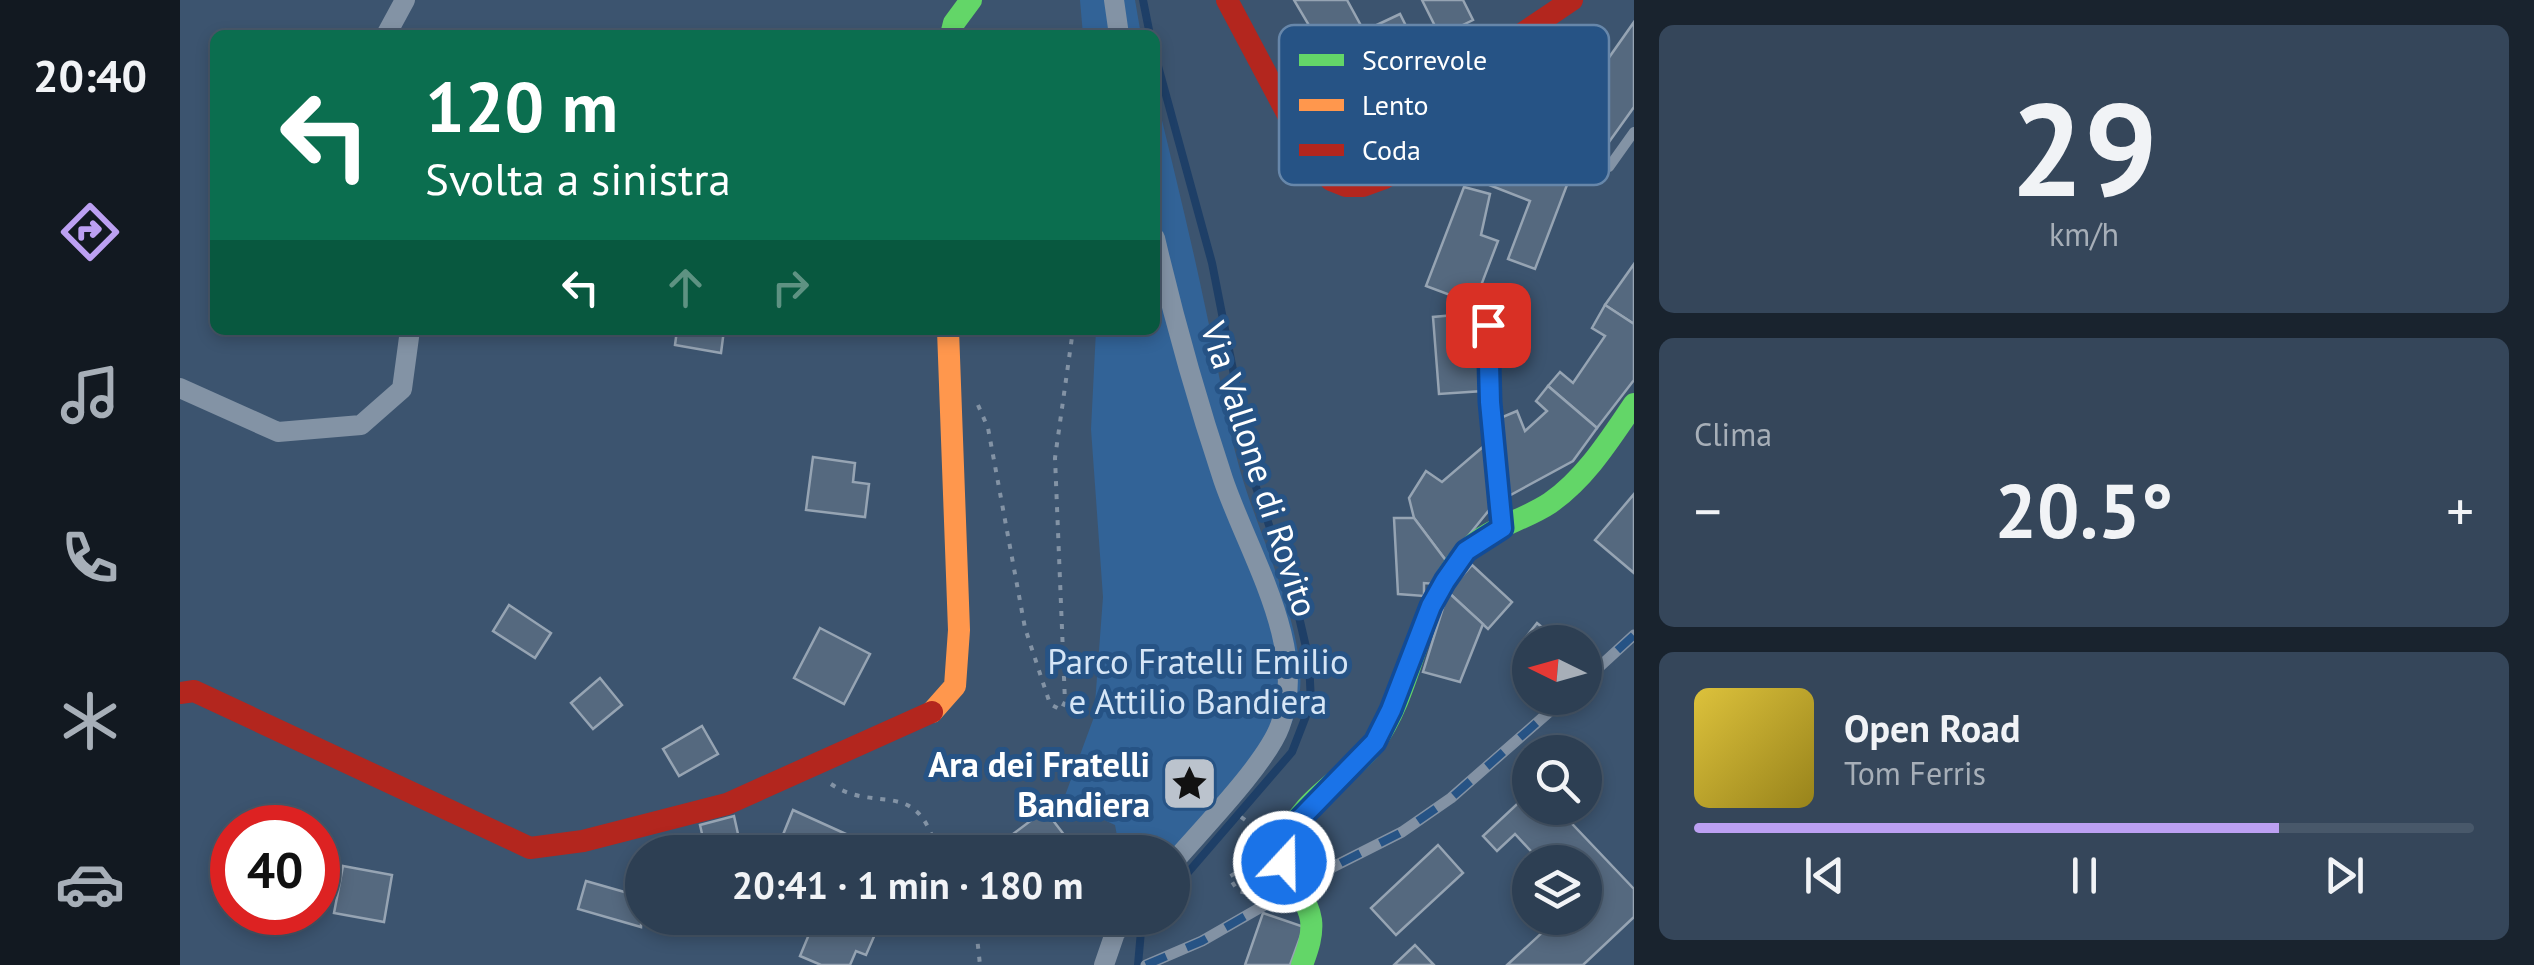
<!DOCTYPE html>
<html lang="it">
<meta charset="utf-8">
<style>
body{margin:0;font-family:"PT Sans",sans-serif;background:#35465a;color:#f1f3f6;height:100vh;display:flex;flex-direction:column;font-size:38px;white-space:nowrap}
*{box-sizing:border-box;margin:0}
p{font-size:32px;color:#a7afb8}
.icon{flex:none;width:55px;height:55px;fill:none;stroke:currentColor;stroke-width:2;stroke-linecap:round;stroke-linejoin:round}
.map{position:relative;flex:1;overflow:hidden}
.details{display:flex;flex-direction:column;gap:25px;padding:25px;background:#19232e;width:900px}
.details>*{flex:none}
.top-card{position:absolute;left:30px;top:30px;width:950px;height:305px;border-radius:15px;box-shadow:0 5px 15px #0003,0 0 0 2px #48586a;background:#0b6e4f;color:#fff;overflow:hidden}
.needle{width:65px;rotate:275deg}
.controls{position:absolute;left:1332px;top:625px;display:grid;gap:20px}
.controls a{display:grid;place-items:center;width:90px;height:90px;border-radius:50%;background:#2d3f53;box-shadow:0 5px 15px #0003,0 0 0 2px #48586a;font-size:50px}
.speed{position:absolute;left:30px;top:805px;display:flex;gap:20px;font-size:50px;font-weight:700;text-align:center}
.speed>*{display:grid;place-content:center;width:130px;height:130px;border-radius:50%;background:#2d3f53;box-shadow:0 5px 15px #0003,0 0 0 2px #48586a;line-height:1}
.speed .limit{border:15px solid #d22;background:#fff;color:#111}
.pin{position:absolute;display:grid;place-items:center;width:85px;height:85px;color:#fff;margin:-42px;border-radius:20px;box-shadow:0 5px 15px #0006}
.me{position:absolute;width:110px;margin:-55px;rotate:21deg;stroke-linejoin:round;filter:drop-shadow(0 0 8px #0008)}
.turn{display:flex;align-items:center;gap:35px;height:210px;padding:0 50px;font-size:45px}
.turn .icon{width:130px;height:130px;stroke-width:2.5}
.turn b{display:block;font-size:70px;line-height:85px}
.lanes{display:flex;align-items:center;height:95px;padding:0 50px;background:#0003;justify-content:center;gap:50px;direction:ltr}
.lanes .off{opacity:.35}
.big{font-size:75px;font-weight:800;line-height:1.1}
.details .card{flex:1;display:flex;flex-direction:column;justify-content:center;gap:15px;min-width:0;padding:0 35px;border-radius:15px;background:#35465a}
.details .dial{align-items:center;gap:0}
.dial b{font-size:130px;line-height:1}
.song{display:flex;align-items:center;gap:30px}
.cover{width:120px;height:120px;border-radius:15px;background:linear-gradient(135deg,hsl(50 70% 55%),hsl(50 70% 35%))}
.played{height:10px;border-radius:5px;background:linear-gradient(90deg,#bca0f2 75%,#48586a 75%)}
.keys{display:flex;justify-content:space-around;direction:ltr}
.heat{display:flex;justify-content:space-between;align-items:center;font-size:55px;direction:ltr}
.trip{position:absolute;left:445px;top:835px;width:565px;height:100px;border-radius:50px;background:#2d3f53;box-shadow:0 5px 15px #0003,0 0 0 2px #48586a;font-weight:800;line-height:100px;text-align:center}
main{display:flex;flex:1;min-height:0}
.tabs{display:flex;flex-direction:column;width:180px;justify-content:space-around;align-items:center;background:#121921;color:#a7afb8}
.tabs .icon{width:70px;height:70px}
.tabs .current{color:#bca0f2}
.tabs b{font-size:45px;color:#f1f3f6}
.map>svg:first-child{display:block}
.green{fill:#326397}
.lines{fill:none;stroke-linecap:round;stroke-linejoin:round}
.stream{stroke:#1e3f67;stroke-width:8}
.building{fill:#55697f;stroke:#96a4b3;stroke-width:2.5}
.path{stroke:#8393a5;stroke-width:4;stroke-dasharray:5 8;stroke-linecap:butt}
.lane{stroke:#8393a5;stroke-width:10}
.street{stroke:#8393a5;stroke-width:20}
.fast{stroke:#63d668;stroke-width:22}
.slow{stroke:#ff974d;stroke-width:22}
.jam{stroke:#b3261e;stroke-width:22}
.rail-casing{stroke:#8392a4;stroke-width:11}
.rail{stroke:#265385;stroke-width:8;stroke-dasharray:22;stroke-linecap:butt}
.route-casing{stroke:#114b97;stroke-width:25}
.route{stroke:#1a73e8;stroke-width:18}
.labels{text-anchor:middle;dominant-baseline:central;stroke-width:10;stroke-linejoin:round;paint-order:stroke}
.street-label{font-size:35px;fill:#fff;stroke:#265385}
.park-label{font-size:35px;fill:#d5e5f6;stroke:#265385}
.poi-label{font-size:35px;font-weight:bold;fill:#fff;stroke:#265385;text-anchor:end}
.key{fill:#265385;stroke:#6787aa;stroke-width:2.5}
.key-label{font-size:28px;fill:#fff}
</style>
<main>
<nav class="tabs">
<b>20:40</b>
<svg class="icon current" aria-label="directions" viewBox="0 0 24 24"><path d="M12 3l9 9-9 9-9-9zM9 14v-3h6M13 9l2 2-2 2"/></svg>
<svg class="icon" aria-label="music" viewBox="0 0 24 24"><path d="M9 18V5l10-2v13"/><circle cx="6" cy="18" r="3"/><circle cx="16" cy="16" r="3"/></svg>
<svg class="icon" aria-label="phone" viewBox="0 0 24 24"><path d="M5 4h4l2 5-3 2q2 4 5 5l2-3 5 2v4C11 20 4 13 5 4z"/></svg>
<svg class="icon" aria-label="climate" viewBox="0 0 24 24"><path d="M12 3v18M4 7l16 10M4 17L20 7"/></svg>
<svg class="icon" aria-label="car" viewBox="0 0 24 24"><path d="M5 17H2v-5l4-1 3-4h7l3 4 3 1v5h-3M9 17h6M6 11h13"/><circle cx="7" cy="17" r="2"/><circle cx="17" cy="17" r="2"/></svg>
</nav>
<div class="map">
<svg width="1454" height="965" viewBox="0 0 1454 965">
<rect width="100%" height="100%" fill="#3c546f"/>
<g class="green">
<polygon points="900,0 955,0 961,35 903,35"/>
<path d="M975 91C992 163 1010 234 1025 306 1037 360 1045 416 1060 470 1076 529 1130 638 1119 697 1106 768 1044 809 992 852H940L935 825 883 801 914 717 923 597 911 429 916 330H975Z"/>
</g>
<g class="lines">
<g class="stream">
<polyline points="963,0 970,35"/>
<polyline points="975,55 1032,263 1076,487 1116,604 1129,660 1131,703 1112,752 992,891"/>
<polyline points="958,965 961,931 971,918"/>
</g>
</g>
<g class="building">
<polygon points="1114,0 1167,0 1184,31 1220,14 1246,66 1221,83 1200,106 1182,115"/>
<polygon points="1242,0 1283,0 1293,20 1260,36"/>
<polygon points="1454,22 1454,107 1424,149 1385,120"/>
<polygon points="1325,128 1398,156 1355,269 1328,259 1350,201 1304,183"/>
<polygon points="1284,187 1310,194 1301,235 1318,241 1294,304 1246,286"/>
<polygon points="1454,264 1454,324 1425,305"/>
<polygon points="1425,305 1454,324 1454,380 1417,428 1368,386 1380,372 1393,383 1425,336 1412,328"/>
<polygon points="1297,313 1303,391 1259,394 1253,317"/>
<polygon points="497,330 544,330 541,353 495,345"/>
<polygon points="1368,386 1417,428 1393,461 1325,498 1313,421 1337,411 1345,431 1367,411 1356,401"/>
<polygon points="1304,446 1314,504 1267,562 1234,518 1229,498 1246,471 1262,482"/>
<polygon points="633,457 675,463 673,482 689,484 685,517 626,510"/>
<polygon points="1454,494 1454,573 1415,540"/>
<polygon points="1214,518 1234,518 1267,562 1256,584 1244,583 1244,596 1218,594"/>
<polygon points="1292,565 1332,602 1308,629 1268,592"/>
<polygon points="1268,592 1303,624 1280,682 1243,672"/>
<polygon points="329,605 371,633 355,658 313,631"/>
<polygon points="1357,623 1375,638 1371,642 1350,642 1350,654 1339,646"/>
<polygon points="640,628 690,654 664,704 614,678"/>
<polygon points="420,678 442,705 413,729 391,703"/>
<polygon points="522,726 538,754 499,776 483,749"/>
<polygon points="1350,792 1350,808 1377,808 1454,889 1454,917 1403,965 1327,965 1378,918 1405,918 1405,862 1361,862 1335,834 1317,851 1303,836"/>
<polygon points="613,810 666,834 660,852 596,852"/>
<polygon points="865,810 885,836 863,852 835,852 825,840"/>
<polygon points="554,816 562,852 514,852 513,850 525,847 520,825"/>
<polygon points="1258,845 1283,873 1216,935 1191,908"/>
<polygon points="163,866 212,875 204,922 154,913"/>
<polygon points="406,881 462,897 461,927 398,909"/>
<polygon points="1083,913 1124,927 1110,965 1065,965"/>
<polygon points="645,918 702,918 686,955 676,951 670,965 641,965 620,956 635,920 643,924"/>
<polygon points="1235,945 1254,965 1214,965"/>
</g>
<g class="lines">
<g class="path">
<polyline points="798,405 808,428 845,628 870,704 881,710 885,702 875,458 893,330"/>
<path d="M651 784C697 815 737 775 757 852"/>
<polyline points="1061,817 1072,825 1078,861"/>
<polyline points="1077,860 1049,877 1058,891 1066,893 1077,890 1096,913 1103,911"/>
<polyline points="795,918 800,965"/>
</g>
<g class="lane">
<polyline points="1429,167 1454,132"/>
<polyline points="1315,294 1308,325 1308,349 1322,522"/>
</g>
<g class="street">
<polyline points="934,0 939,35"/>
<polyline points="206,35 225,0"/>
<path d="M975 238C994 319 1017 401 1043 479 1067 551 1130 649 1100 726 1086 764 1021 830 992 864"/>
<polyline points="0,388 98,432 181,425 222,389 230,330"/>
<polyline points="924,965 935,933 948,918"/>
</g>
<g class="fast">
<polyline points="771,35 774,23 791,0"/>
<path d="M1122 965C1127 951 1133 936 1131 920 1127 893 1100 871 1107 841 1118 800 1168 778 1193 745 1236 687 1235 607 1285 552 1307 528 1343 521 1370 503 1406 478 1430 439 1454 404"/>
</g>
<polyline class="slow" points="752,712 775,686 779,630 768,330"/>
<g class="jam">
<polyline points="1047,0 1134,164 1151,180 1166,186 1183,186 1205,178 1236,120 1260,89 1392,0"/>
<polyline points="0,693 14,691 350,848 403,841 547,804 752,712"/>
</g>
<defs>
<g id="rail">
<polyline points="1405,680 1454,635"/>
<polyline points="966,965 1022,941 1137,875 1222,832 1271,798 1385,698"/>
</g>
</defs>
<use href="#rail" class="rail-casing"/>
<use href="#rail" class="rail"/>
</g>
<g class="lines">
<defs>
<polyline id="route" points="1104,862 1107,839 1117,822 1195,742 1211,710 1251,606 1265,581 1286,551 1322,528 1310,402 1308,325"/>
</defs>
<use href="#route" class="route-casing"/>
<use href="#route" class="route"/>
</g>
<defs>
<symbol id="sight-square" viewBox="-11 -11 22 22"><rect x="-9" y="-9" width="18" height="18" rx="4" fill="#bbc3cd" stroke="#265385"/><path d="M0-6L1.8-2.2L6-1.7L2.9 1.2L3.7 5.4L0 3.3L-3.7 5.4L-2.9 1.2L-6-1.7L-1.8-2.2Z" fill="#111"/></symbol>
</defs>
<g fill-rule="evenodd">
<use href="#sight-square" x="978" y="752" width="63" height="63"/>
</g>
<g class="labels">
<g class="street-label">
<text transform="translate(1080 469) rotate(72)">Via Vallone di Rovito</text>
</g>
<g class="park-label">
<text x="1018" y="661">Parco Fratelli Emilio<tspan x="1018" dy="40">e Attilio Bandiera</tspan></text>
</g>
<g class="poi-label">
<text x="970" y="764">Ara dei Fratelli<tspan x="970" dy="40">Bandiera</tspan></text>
</g>
</g>
<rect x="1099" y="25" width="330" height="160" rx="15" class="key"/>
<rect x="1119" y="54" width="45" height="12" fill="#63d668"/>
<rect x="1119" y="99" width="45" height="12" fill="#ff974d"/>
<rect x="1119" y="144" width="45" height="12" fill="#b3261e"/>
<g class="key-label">
<text x="1182" y="70">Scorrevole</text>
<text x="1182" y="115">Lento</text>
<text x="1182" y="160">Coda</text>
</g>
</svg>
<div class="controls">
<a><svg class="needle" viewBox="-14 -14 28 28"><path d="M0-13l5 13h-10z" fill="#e53935"/><path d="M0 13l5-13h-10z" fill="#a7afb8"/></svg></a>
<a><svg class="icon" aria-label="search" viewBox="0 0 24 24"><circle cx="10" cy="10" r="6"/><path d="M15 15l6 6"/></svg></a>
<a><svg class="icon" aria-label="layers" viewBox="0 0 24 24"><path d="M12 4l9 5-9 5-9-5zM3 14l9 5 9-5"/></svg></a>
</div>
<div class="speed"><div class="limit">40</div></div>
<div class="pin" style="left:1308px;top:325px;background:#d93025"><svg class="icon" aria-label="arrive" viewBox="0 0 24 24"><path d="M6 21V4h12l-3 4 3 4H6"/></svg></div>
<svg class="me" style="left:1104px;top:862px" viewBox="-20 -20 40 40"><circle r="17" fill="#1a73e8" stroke="#fff" stroke-width="3"/><path d="M0-11L8 9 0 5-8 9z" fill="#fff"/></svg>
<div class="trip">20:41 · 1 min · 180 m</div>
<div class="top-card">
<div class="turn"><svg class="icon" aria-label="left" viewBox="0 0 24 24"><path d="M17 20v-9H6M10 6l-5 5 5 5"/></svg><div><b>120 m</b>Svolta a sinistra</div></div>
<div class="lanes"><svg class="icon" aria-label="left" viewBox="0 0 24 24"><path d="M17 20v-9H6M10 6l-5 5 5 5"/></svg><svg class="icon off" aria-label="ahead" viewBox="0 0 24 24"><path d="M12 20V5M6 11l6-6 6 6"/></svg><svg class="icon off" aria-label="right" viewBox="0 0 24 24"><path d="M7 20v-9h11M14 6l5 5-5 5"/></svg></div>
</div>
</div>
<section class="details">
<div class="card dial"><b>29</b><p>km/h</p></div>
<div class="card"><p>Clima</p>
<div class="heat"><a>−</a><b class="big">20.5°</b><a>+</a></div>
</div>
<div class="card">
<div class="song"><i class="cover"></i><div><b>Open Road</b><p>Tom Ferris</p></div></div>
<div class="played"></div>
<div class="keys"><svg class="icon" aria-label="previous" viewBox="0 0 24 24"><path d="M18 5L8 12l10 7zM5 5v14"/></svg><svg class="icon" aria-label="pause" viewBox="0 0 24 24"><path d="M8 5v14M16 5v14"/></svg><svg class="icon" aria-label="next" viewBox="0 0 24 24"><path d="M6 5l10 7-10 7zM19 5v14"/></svg></div>
</div>
</section>
</main>
